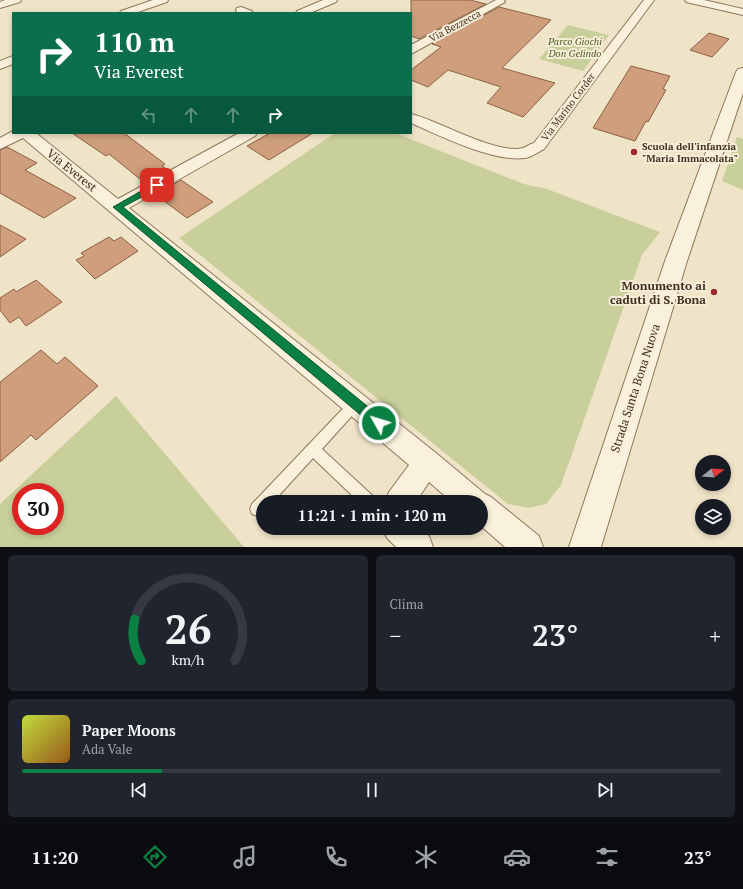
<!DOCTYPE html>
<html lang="it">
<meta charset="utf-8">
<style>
body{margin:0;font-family:"PT Serif",serif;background:#20242c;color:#f1f3f6;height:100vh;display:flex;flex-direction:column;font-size:15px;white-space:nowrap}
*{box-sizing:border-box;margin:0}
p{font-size:13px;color:#9ea1a6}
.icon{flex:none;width:22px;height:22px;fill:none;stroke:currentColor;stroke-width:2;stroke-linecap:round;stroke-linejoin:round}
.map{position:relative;height:547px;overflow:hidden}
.sheet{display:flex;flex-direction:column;gap:8px;padding:8px;background:#0d0f14;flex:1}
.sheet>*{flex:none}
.hud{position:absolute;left:12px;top:12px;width:400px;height:122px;border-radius:0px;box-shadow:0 2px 6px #0003;background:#0b6e4f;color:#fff;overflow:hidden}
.needle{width:26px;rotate:73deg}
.fabs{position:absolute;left:695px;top:455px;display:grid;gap:8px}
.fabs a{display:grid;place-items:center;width:36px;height:36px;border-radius:50%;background:#171b24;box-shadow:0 2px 6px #0003;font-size:20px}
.speed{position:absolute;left:12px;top:483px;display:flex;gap:8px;font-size:20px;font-weight:700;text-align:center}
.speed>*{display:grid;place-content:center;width:52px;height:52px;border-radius:50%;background:#171b24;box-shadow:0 2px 6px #0003;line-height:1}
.speed .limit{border:6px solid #d22;background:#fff;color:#111}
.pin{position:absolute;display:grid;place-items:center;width:34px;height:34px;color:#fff;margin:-17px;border-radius:8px;box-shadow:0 2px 6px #0006}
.me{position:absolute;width:44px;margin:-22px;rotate:309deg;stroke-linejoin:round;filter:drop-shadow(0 0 3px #0008)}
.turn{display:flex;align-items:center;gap:14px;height:84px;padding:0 16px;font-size:18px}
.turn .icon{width:52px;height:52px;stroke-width:2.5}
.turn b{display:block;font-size:28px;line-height:34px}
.lanes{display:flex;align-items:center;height:38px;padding:0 16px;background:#0003;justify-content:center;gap:20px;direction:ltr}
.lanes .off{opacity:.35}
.big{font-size:30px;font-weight:700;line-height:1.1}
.sheet .card{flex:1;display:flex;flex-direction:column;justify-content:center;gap:6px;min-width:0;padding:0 14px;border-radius:6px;background:#20242c}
.sheet .dial{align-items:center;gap:0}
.dial svg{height:104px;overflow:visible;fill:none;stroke:#363941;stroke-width:7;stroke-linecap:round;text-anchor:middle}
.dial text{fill:#f1f3f6;stroke:none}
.song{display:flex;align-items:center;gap:12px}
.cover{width:48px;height:48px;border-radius:6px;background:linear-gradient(135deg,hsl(70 70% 55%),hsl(30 70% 35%))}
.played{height:4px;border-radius:2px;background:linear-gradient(90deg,#0b8043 20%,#363941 20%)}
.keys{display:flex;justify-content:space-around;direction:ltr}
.heat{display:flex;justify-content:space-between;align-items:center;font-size:22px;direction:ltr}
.sheet .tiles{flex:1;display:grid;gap:8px;grid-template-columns:1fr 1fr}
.card:last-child{grid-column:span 2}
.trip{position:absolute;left:256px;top:495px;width:232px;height:40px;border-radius:20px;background:#171b24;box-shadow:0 2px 6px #0003;font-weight:700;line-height:40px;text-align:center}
.tabs{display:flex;height:64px;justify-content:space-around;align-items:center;background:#090b0e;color:#9ea1a6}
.tabs .icon{width:28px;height:28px}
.tabs .on{color:#0b8043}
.tabs b{font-size:18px;color:#f1f3f6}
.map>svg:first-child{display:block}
.green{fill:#c9cf9b;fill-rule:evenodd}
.building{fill:#cf9f7d;stroke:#8d5f41}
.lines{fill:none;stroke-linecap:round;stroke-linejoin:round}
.service-casing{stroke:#8d765c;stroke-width:2}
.minor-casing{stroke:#8d765c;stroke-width:2}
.tertiary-casing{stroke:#8d765c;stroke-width:2}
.service{fill:#faf1dc;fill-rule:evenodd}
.minor{fill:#faf1dc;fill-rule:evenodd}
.tertiary{fill:#faf1dc;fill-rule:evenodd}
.route{fill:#0b8043;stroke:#07532c}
.poi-dot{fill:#9e2a2b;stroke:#f7eed8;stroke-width:1.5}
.labels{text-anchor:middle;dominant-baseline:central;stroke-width:4;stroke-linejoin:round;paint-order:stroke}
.far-street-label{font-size:10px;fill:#3d2e20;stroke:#f7eed8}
.far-park-label{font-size:10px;font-style:italic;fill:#4d5a26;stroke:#f7eed8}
.far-poi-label{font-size:10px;font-weight:bold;fill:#3d2e20;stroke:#f7eed8;text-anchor:start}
.street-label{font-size:12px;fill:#3d2e20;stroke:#f7eed8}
.poi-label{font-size:12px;font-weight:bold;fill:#3d2e20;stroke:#f7eed8;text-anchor:end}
</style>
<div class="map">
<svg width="743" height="547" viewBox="0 0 743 547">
<rect width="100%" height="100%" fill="#f0e4c8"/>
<g class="green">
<polygon points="568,25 609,35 583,71 539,59"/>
<polygon points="335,133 395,133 524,184 547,189 660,232 642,255 561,485 546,504 529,508 508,504 179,238"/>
<polygon points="737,137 743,139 743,190 722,181"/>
<path d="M116 396 244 547H0V504ZM21 492H55V526H21Z"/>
</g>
<g class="building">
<polygon points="411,0 470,0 486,4 419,39 411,36"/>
<polygon points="499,7 551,20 502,68 555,83 523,117 487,103 501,87 448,70 428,87 411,80 411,70 441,47 432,44"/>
<polygon points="709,33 729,39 712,57 690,50"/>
<polygon points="631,66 670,76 663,89 666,90 648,122 646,121 635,141 593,128"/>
<polygon points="72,133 124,133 165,164 162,166 168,170 145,183 109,154 106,156"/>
<polygon points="270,133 313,133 269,160 247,146"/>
<polygon points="7,147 37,163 25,170 76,198 44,218 0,193 0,150"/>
<polygon points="181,180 213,202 187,218 156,195"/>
<polygon points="0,225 26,239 0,257"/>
<polygon points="109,237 114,241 121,237 138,251 95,279 76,260 84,256 81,253"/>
<polygon points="36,280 62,302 26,326 19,317 10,323 0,310 0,298 14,289 16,292"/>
<polygon points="41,350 57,364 65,357 98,386 36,440 31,435 0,462 0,382"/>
</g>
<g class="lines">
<defs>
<polygon id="service" points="355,398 359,400 361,404 359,408 322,449 374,497 376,502 359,502 313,458 273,502 263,502 262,514 257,516 252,514 250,509 252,504 351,400"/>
<g id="minor">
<polygon points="5,0 21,0 20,2 0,8 0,2"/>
<polygon points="153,0 168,0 167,2 135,13 120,13 121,11"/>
<polygon points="323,0 337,0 336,2 310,13 296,13 297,11"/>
<polygon points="496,0 504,0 505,2 411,54 411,45"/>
<path d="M644 0H654L544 149C538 152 532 157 525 158 493 162 440 136 411 123V114C438 120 496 155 523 148 526 147 530 144 534 143Z"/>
<polygon points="685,0 704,0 743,9 743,15 686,2"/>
<polygon points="241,7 252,11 253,13 237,12 236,10 237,8"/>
<polygon points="13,56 13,64 0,69 0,61"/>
<polygon points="13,131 13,133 36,133 118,199 239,133 257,133 255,136 129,208 436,453 485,494 491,497 539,536 543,547 505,547 481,526 481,502 452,502 429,482 416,502 385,502 389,492 409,465 23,138 0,149 0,138"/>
<polygon points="382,528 419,528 429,536 433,547 396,547 387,538"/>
</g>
<polygon id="tertiary" points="743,68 743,93 687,261 601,547 569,547 665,261 736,72 738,69"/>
</defs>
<use href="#service" class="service-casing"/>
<use href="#minor" class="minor-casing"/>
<use href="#tertiary" class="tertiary-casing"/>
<use href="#service" class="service"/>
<use href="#minor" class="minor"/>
<use href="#tertiary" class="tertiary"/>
</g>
<polygon class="route" points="157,182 160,183 160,187 123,207 383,419 385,423 383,427 379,429 375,427 113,207"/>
<g class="poi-dot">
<circle cx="634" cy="152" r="4"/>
<circle cx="714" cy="292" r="4"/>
</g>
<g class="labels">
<g class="far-street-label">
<text transform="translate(455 26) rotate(-28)">Via Bezzecca</text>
<text transform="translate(568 107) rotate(-53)">Via Marino Corder</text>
</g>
<g class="far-park-label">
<text x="575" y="41">Parco Giochi<tspan x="575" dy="12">Don Gelindo</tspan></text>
</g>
<g class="far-poi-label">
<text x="642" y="146">Scuola dell'infanzia<tspan x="642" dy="12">"Maria Immacolata"</tspan></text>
</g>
<g class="street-label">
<text transform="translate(72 170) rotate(39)">Via Everest</text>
<text transform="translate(635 388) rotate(-72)">Strada Santa Bona Nuova</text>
</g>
<g class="poi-label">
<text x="706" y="285">Monumento ai<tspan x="706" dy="14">caduti di S. Bona</tspan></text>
</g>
</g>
</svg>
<div class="fabs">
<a><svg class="needle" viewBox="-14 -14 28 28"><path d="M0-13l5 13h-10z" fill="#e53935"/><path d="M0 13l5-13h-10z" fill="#9ea1a6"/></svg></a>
<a><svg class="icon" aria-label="layers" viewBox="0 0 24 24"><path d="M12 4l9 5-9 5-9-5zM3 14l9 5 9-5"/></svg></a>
</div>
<div class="speed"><div class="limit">30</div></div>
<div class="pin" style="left:157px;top:185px;background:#d93025"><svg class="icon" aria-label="arrive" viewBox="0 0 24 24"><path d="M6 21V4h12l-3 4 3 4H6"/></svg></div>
<svg class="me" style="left:379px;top:423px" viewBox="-20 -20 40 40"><circle r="17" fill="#0b8043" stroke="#fff" stroke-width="3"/><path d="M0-11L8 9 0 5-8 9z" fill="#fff"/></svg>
<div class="trip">11:21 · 1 min · 120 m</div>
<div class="hud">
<div class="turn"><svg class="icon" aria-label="right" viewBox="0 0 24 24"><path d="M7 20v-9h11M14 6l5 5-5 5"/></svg><div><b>110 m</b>Via Everest</div></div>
<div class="lanes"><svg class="icon off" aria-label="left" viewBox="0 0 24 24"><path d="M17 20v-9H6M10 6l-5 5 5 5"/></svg><svg class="icon off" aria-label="ahead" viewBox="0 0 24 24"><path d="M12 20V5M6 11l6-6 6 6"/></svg><svg class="icon off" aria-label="ahead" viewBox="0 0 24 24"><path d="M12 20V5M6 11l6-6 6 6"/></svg><svg class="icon" aria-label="right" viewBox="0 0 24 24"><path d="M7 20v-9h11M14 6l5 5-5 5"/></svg></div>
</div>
</div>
<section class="sheet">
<div class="tiles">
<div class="card dial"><svg viewBox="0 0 100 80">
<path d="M14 69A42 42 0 1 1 86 69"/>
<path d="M14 69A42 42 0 0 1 9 37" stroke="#0b8043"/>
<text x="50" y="56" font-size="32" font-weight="700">26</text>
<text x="50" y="72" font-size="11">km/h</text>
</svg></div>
<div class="card"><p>Clima</p>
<div class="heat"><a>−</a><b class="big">23°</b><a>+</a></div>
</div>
<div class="card">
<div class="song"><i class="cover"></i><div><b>Paper Moons</b><p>Ada Vale</p></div></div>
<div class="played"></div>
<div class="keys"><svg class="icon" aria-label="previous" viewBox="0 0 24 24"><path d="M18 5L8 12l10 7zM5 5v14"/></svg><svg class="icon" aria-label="pause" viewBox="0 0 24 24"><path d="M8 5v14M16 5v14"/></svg><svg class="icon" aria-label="next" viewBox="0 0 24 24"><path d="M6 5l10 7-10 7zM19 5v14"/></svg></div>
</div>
</div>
</section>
<nav class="tabs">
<b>11:20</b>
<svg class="icon on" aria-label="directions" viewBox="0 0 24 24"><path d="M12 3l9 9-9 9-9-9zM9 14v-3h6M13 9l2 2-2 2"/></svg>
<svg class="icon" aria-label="music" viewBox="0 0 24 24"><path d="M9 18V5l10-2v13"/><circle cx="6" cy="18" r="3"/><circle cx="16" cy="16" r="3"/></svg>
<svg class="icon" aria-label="phone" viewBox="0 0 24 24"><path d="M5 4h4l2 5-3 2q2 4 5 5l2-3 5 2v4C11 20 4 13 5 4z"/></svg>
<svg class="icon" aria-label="climate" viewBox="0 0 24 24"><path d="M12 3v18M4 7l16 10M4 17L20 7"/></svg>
<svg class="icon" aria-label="car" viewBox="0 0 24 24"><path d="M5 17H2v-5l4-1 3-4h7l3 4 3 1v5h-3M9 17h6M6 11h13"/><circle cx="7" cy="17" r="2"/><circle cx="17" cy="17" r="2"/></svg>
<svg class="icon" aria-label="filters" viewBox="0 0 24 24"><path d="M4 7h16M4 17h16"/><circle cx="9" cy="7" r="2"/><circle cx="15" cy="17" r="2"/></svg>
<b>23°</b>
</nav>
